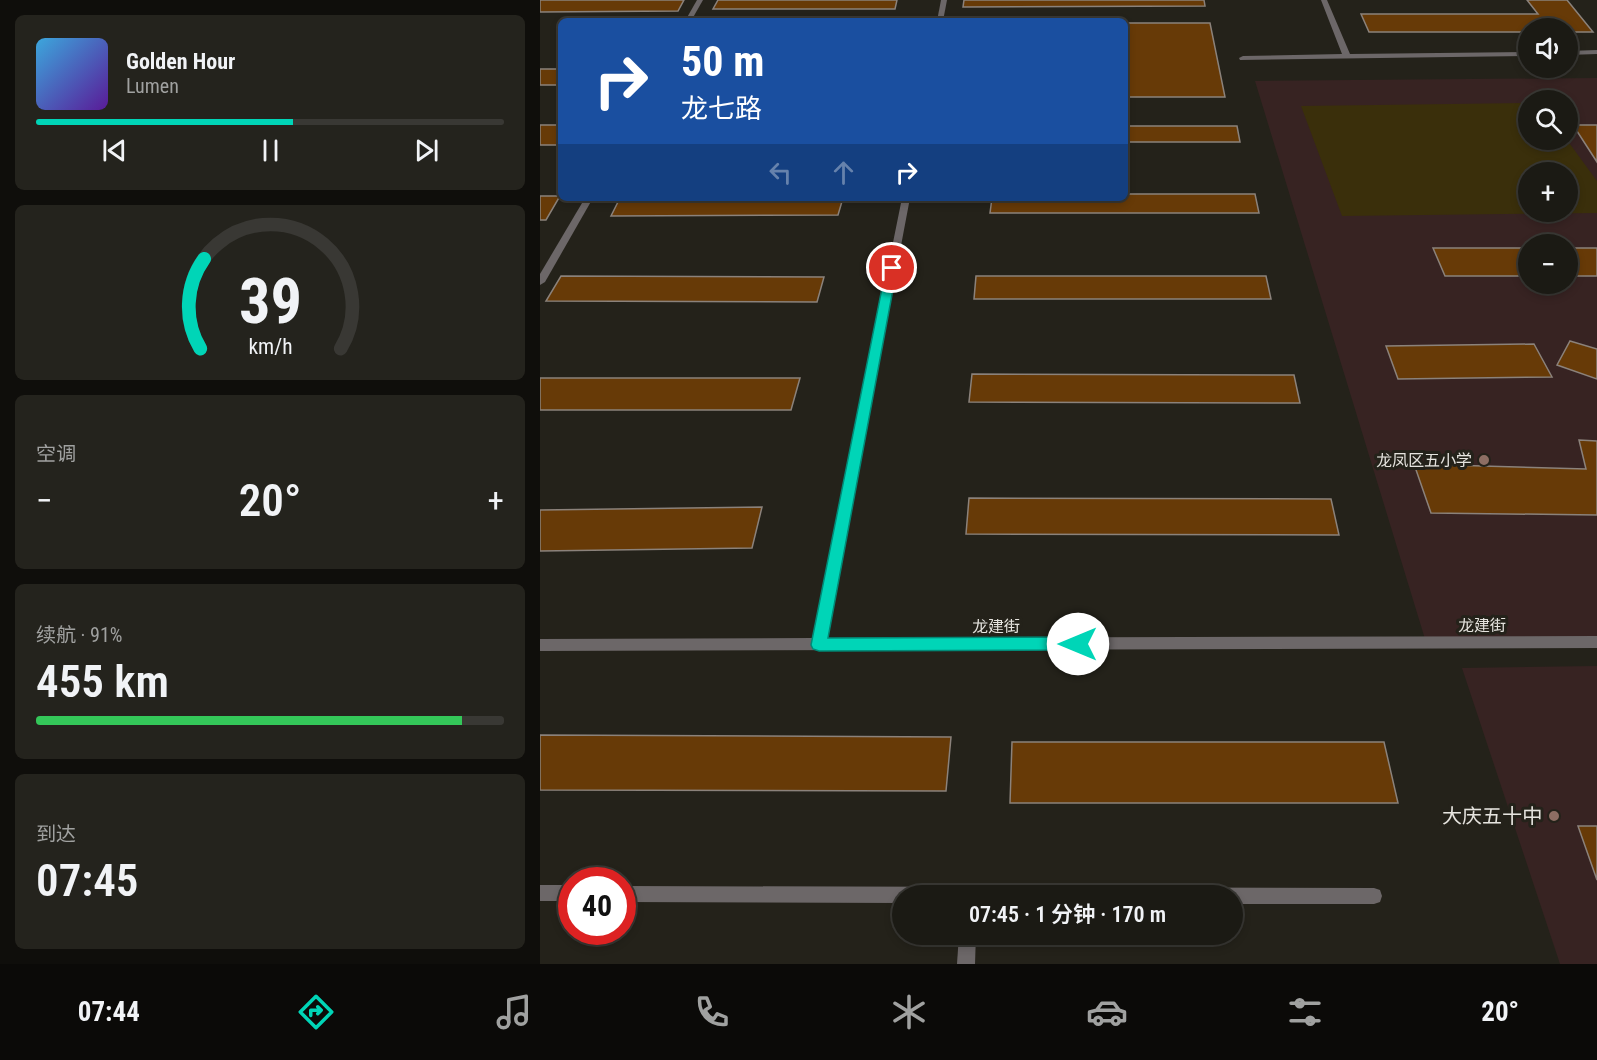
<!DOCTYPE html>
<html lang="zh">
<meta charset="utf-8">
<style>
body{margin:0;font-family:"Roboto Condensed","Noto Sans SC",sans-serif;background:#24231d;color:#f1f3f6;height:100vh;display:flex;flex-direction:column;font-size:22px;white-space:nowrap}
*{box-sizing:border-box;margin:0}
p{font-size:20px;color:#a0a1a0}
.icon{flex:none;width:33px;height:33px;fill:none;stroke:currentColor;stroke-width:2;stroke-linecap:round;stroke-linejoin:round}
.map{position:relative;flex:1;overflow:hidden}
.panel{display:flex;flex-direction:column;gap:15px;padding:15px;background:#0f0e0b;width:540px}
.panel>*{flex:none}
.banner{position:absolute;left:18px;top:18px;width:570px;height:183px;border-radius:9px;box-shadow:0 3px 9px #0003,0 0 0 2px #393834;background:#1a4fa0;color:#fff;overflow:hidden}
.controls{position:absolute;left:978px;top:18px;display:grid;gap:12px}
.controls a{display:grid;place-items:center;width:60px;height:60px;border-radius:50%;background:#1b1a14;box-shadow:0 3px 9px #0003,0 0 0 2px #393834;font-size:30px}
.speed{position:absolute;left:18px;top:867px;display:flex;gap:12px;font-size:30px;font-weight:700;text-align:center}
.speed>*{display:grid;place-content:center;width:78px;height:78px;border-radius:50%;background:#1b1a14;box-shadow:0 3px 9px #0003,0 0 0 2px #393834;line-height:1}
.speed .limit{border:9px solid #d22;background:#fff;color:#111}
.pin{position:absolute;display:grid;place-items:center;width:51px;height:51px;color:#fff;margin:-26px;border:3px solid #fff;border-radius:50%;box-shadow:0 2px 6px #0007}
.me{position:absolute;width:66px;margin:-33px;rotate:270deg;stroke-linejoin:round;filter:drop-shadow(0 0 4px #0008)}
.turn{display:flex;align-items:center;gap:21px;height:126px;padding:0 24px;font-size:27px}
.turn .icon{width:78px;height:78px;stroke-width:2.5}
.turn b{display:block;font-size:42px;line-height:51px}
.lanes{display:flex;align-items:center;height:57px;padding:0 24px;background:#0003;justify-content:center;gap:30px;direction:ltr}
.lanes .off{opacity:.35}
.big{font-size:45px;font-weight:600;line-height:1.1}
.panel .tile{flex:1;display:flex;flex-direction:column;justify-content:center;gap:9px;min-width:0;padding:0 21px;border-radius:9px;background:#24231d}
.panel .dial{align-items:center;gap:0}
.dial svg{height:156px;overflow:visible;fill:none;stroke:#393834;stroke-width:7;stroke-linecap:round;text-anchor:middle}
.dial text{fill:#f1f3f6;stroke:none}
.song{display:flex;align-items:center;gap:18px}
.cover{width:72px;height:72px;border-radius:9px;background:linear-gradient(135deg,hsl(200 70% 55%),hsl(270 70% 35%))}
.played{height:6px;border-radius:3px;background:linear-gradient(90deg,#00d5b7 55%,#393834 55%)}
.keys{display:flex;justify-content:space-around;direction:ltr}
.heat{display:flex;justify-content:space-between;align-items:center;font-size:33px;direction:ltr}
.charge{height:9px;border-radius:4px;background:linear-gradient(90deg,#34c759 91%,#393834 0)}
.trip{position:absolute;left:352px;top:885px;width:351px;height:60px;border-radius:30px;background:#1b1a14;box-shadow:0 3px 9px #0003,0 0 0 2px #393834;font-weight:600;line-height:60px;text-align:center}
.dock{display:flex;height:96px;justify-content:space-around;align-items:center;background:#0b0a08;color:#a0a1a0}
.dock .icon{width:42px;height:42px}
.dock .selected{color:#00d5b7}
.dock b{font-size:27px;color:#f1f3f6}
main{display:flex;flex:1;min-height:0}
.map>svg:first-child{display:block}
.education{fill:#372322;fill-rule:evenodd}
.green{fill:#3a2f0b;fill-rule:evenodd}
.building{fill:#673a07;stroke:#8b827b;stroke-width:1.5}
.lines{fill:none;stroke-linecap:round;stroke-linejoin:round}
.minor{fill:#6c6768;fill-rule:evenodd}
.tertiary{fill:#6c6768;fill-rule:evenodd}
.route{fill:#00d5b7;stroke:#008a77;stroke-width:1.5}
.education-dot{fill:#8d6e63;stroke:#24221a;stroke-width:2}
.labels{text-anchor:middle;dominant-baseline:central;stroke-width:6;stroke-linejoin:round;paint-order:stroke}
.poi-label{font-size:16px;fill:#e6e4df;stroke:#24221a;text-anchor:end}
.street-label{font-size:16px;fill:#e6e4df;stroke:#24221a}
.near-poi-label{font-size:20px;fill:#e6e4df;stroke:#24221a;text-anchor:end}
</style>
<main>
<section class="panel">
<div class="tile">
<div class="song"><i class="cover"></i><div><b>Golden Hour</b><p>Lumen</p></div></div>
<div class="played"></div>
<div class="keys"><svg class="icon" aria-label="previous" viewBox="0 0 24 24"><path d="M18 5L8 12l10 7zM5 5v14"/></svg><svg class="icon" aria-label="pause" viewBox="0 0 24 24"><path d="M8 5v14M16 5v14"/></svg><svg class="icon" aria-label="next" viewBox="0 0 24 24"><path d="M6 5l10 7-10 7zM19 5v14"/></svg></div>
</div>
<div class="tile dial"><svg viewBox="0 0 100 80">
<path d="M14 69A42 42 0 1 1 86 69"/>
<path d="M14 69A42 42 0 0 1 16 23" stroke="#00d5b7"/>
<text x="50" y="56" font-size="32" font-weight="700">39</text>
<text x="50" y="72" font-size="11">km/h</text>
</svg></div>
<div class="tile"><p>空调</p>
<div class="heat"><a>−</a><b class="big">20°</b><a>+</a></div>
</div>
<div class="tile"><p>续航 · 91%</p><b class="big">455 km</b><div class="charge"></div></div>
<div class="tile"><p>到达</p><b class="big">07:45</b></div>
</section>
<div class="map">
<svg width="1057" height="964" viewBox="0 0 1057 964">
<rect width="100%" height="100%" fill="#24221a"/>
<g class="education">
<path d="M1057 78V637L885 639 715 81ZM988 100H1028V140H988ZM988 172H1028V212H988ZM988 244H1028V284H988Z"/>
<polygon points="1057,666 1057,964 1020,964 922,668"/>
</g>
<path class="green" d="M988 103V140H1027L1057 181V213L802 216 761 106ZM988 172H1028V212H988Z"/>
<g class="building">
<polygon points="0,0 144,0 138,11 0,12"/>
<polygon points="178,0 357,0 355,9 173,9"/>
<polygon points="424,0 664,0 665,6 423,7"/>
<polygon points="987,0 1027,0 1053,32 1028,32 1028,28 988,28 988,32 829,32 821,14 998,14"/>
<polygon points="585,23 670,23 685,97 585,97"/>
<rect x="0" y="69" width="21" height="16"/>
<rect x="0" y="125" width="21" height="20"/>
<polygon points="1033,125 1057,125 1057,162"/>
<polygon points="585,126 697,126 700,142 585,142"/>
<polygon points="585,194 715,194 719,213 450,213 452,198 585,198"/>
<polygon points="0,196 20,196 6,220 0,220"/>
<polygon points="80,198 303,198 298,215 71,216"/>
<polygon points="893,248 988,248 988,276 905,276"/>
<rect x="1028" y="248" width="29" height="28"/>
<polygon points="21,276 284,277 277,302 6,301"/>
<polygon points="436,276 726,276 731,299 434,299"/>
<polygon points="1030,341 1057,349 1057,379 1017,365"/>
<polygon points="994,344 1012,377 858,379 846,346"/>
<polygon points="432,374 754,375 760,403 429,402"/>
<polygon points="0,378 260,378 251,410 0,410"/>
<polygon points="1039,440 1057,441 1057,515 891,513 874,464 1046,469"/>
<polygon points="429,498 791,499 799,535 426,534"/>
<polygon points="222,507 212,548 0,551 0,510"/>
<polygon points="0,735 411,737 406,791 0,790"/>
<polygon points="472,742 844,742 858,803 470,803"/>
<polygon points="1038,826 1057,826 1057,880"/>
</g>
<g class="lines">
<g class="minor">
<polygon points="157,0 163,0 151,21 145,21"/>
<polygon points="781,0 787,0 810,54 988,52 988,56 700,60 699,58 703,56 802,54"/>
<polygon points="1057,50 1057,54 1028,55 1028,51"/>
<polygon points="45,198 53,198 5,282 0,285 0,274"/>
<rect x="0" y="885" width="32" height="16"/>
<polygon points="82,886 834,888 840,890 842,896 840,902 834,904 693,904 693,896 363,896 363,903 82,902"/>
<polygon points="419,934 436,934 435,964 417,964"/>
</g>
<g class="tertiary">
<polygon points="401,0 407,0 403,21 397,21"/>
<polygon points="362,198 370,198 287,638 1057,636 1057,648 0,651 0,639 273,638"/>
</g>
</g>
<polygon class="route" points="352,265 357,268 288,638 538,637 544,639 546,644 544,648 538,650 279,651 273,649 271,645 346,268"/>
<g class="education-dot">
<circle cx="944" cy="460" r="6"/>
<circle cx="1014" cy="816" r="6"/>
</g>
<g class="labels">
<g class="poi-label">
<text x="932" y="460">龙凤区五小学</text>
</g>
<g class="street-label">
<text x="942" y="625">龙建街</text>
<text x="456" y="626">龙建街</text>
</g>
<g class="near-poi-label">
<text x="1002" y="816">大庆五十中</text>
</g>
</g>
</svg>
<div class="controls">
<a><svg class="icon" aria-label="sound" viewBox="0 0 24 24"><path d="M4 9h4l5-4v14l-5-4H4zM17 9q2 3 0 6"/></svg></a>
<a><svg class="icon" aria-label="search" viewBox="0 0 24 24"><circle cx="10" cy="10" r="6"/><path d="M15 15l6 6"/></svg></a>
<a>+</a>
<a>−</a>
</div>
<div class="speed"><div class="limit">40</div></div>
<div class="pin" style="left:352px;top:268px;background:#d93025"><svg class="icon" aria-label="arrive" viewBox="0 0 24 24"><path d="M6 21V4h12l-3 4 3 4H6"/></svg></div>
<svg class="me" style="left:538px;top:644px" viewBox="-20 -20 40 40"><circle r="19" fill="#fff"/><path d="M0-13L10 11 0 6-10 11z" fill="#00d5b7"/></svg>
<div class="trip">07:45 · 1 分钟 · 170 m</div>
<div class="banner">
<div class="turn"><svg class="icon" aria-label="right" viewBox="0 0 24 24"><path d="M7 20v-9h11M14 6l5 5-5 5"/></svg><div><b>50 m</b>龙七路</div></div>
<div class="lanes"><svg class="icon off" aria-label="left" viewBox="0 0 24 24"><path d="M17 20v-9H6M10 6l-5 5 5 5"/></svg><svg class="icon off" aria-label="ahead" viewBox="0 0 24 24"><path d="M12 20V5M6 11l6-6 6 6"/></svg><svg class="icon" aria-label="right" viewBox="0 0 24 24"><path d="M7 20v-9h11M14 6l5 5-5 5"/></svg></div>
</div>
</div>
</main>
<nav class="dock">
<b>07:44</b>
<svg class="icon selected" aria-label="directions" viewBox="0 0 24 24"><path d="M12 3l9 9-9 9-9-9zM9 14v-3h6M13 9l2 2-2 2"/></svg>
<svg class="icon" aria-label="music" viewBox="0 0 24 24"><path d="M9 18V5l10-2v13"/><circle cx="6" cy="18" r="3"/><circle cx="16" cy="16" r="3"/></svg>
<svg class="icon" aria-label="phone" viewBox="0 0 24 24"><path d="M5 4h4l2 5-3 2q2 4 5 5l2-3 5 2v4C11 20 4 13 5 4z"/></svg>
<svg class="icon" aria-label="climate" viewBox="0 0 24 24"><path d="M12 3v18M4 7l16 10M4 17L20 7"/></svg>
<svg class="icon" aria-label="car" viewBox="0 0 24 24"><path d="M5 17H2v-5l4-1 3-4h7l3 4 3 1v5h-3M9 17h6M6 11h13"/><circle cx="7" cy="17" r="2"/><circle cx="17" cy="17" r="2"/></svg>
<svg class="icon" aria-label="filters" viewBox="0 0 24 24"><path d="M4 7h16M4 17h16"/><circle cx="9" cy="7" r="2"/><circle cx="15" cy="17" r="2"/></svg>
<b>20°</b>
</nav>
